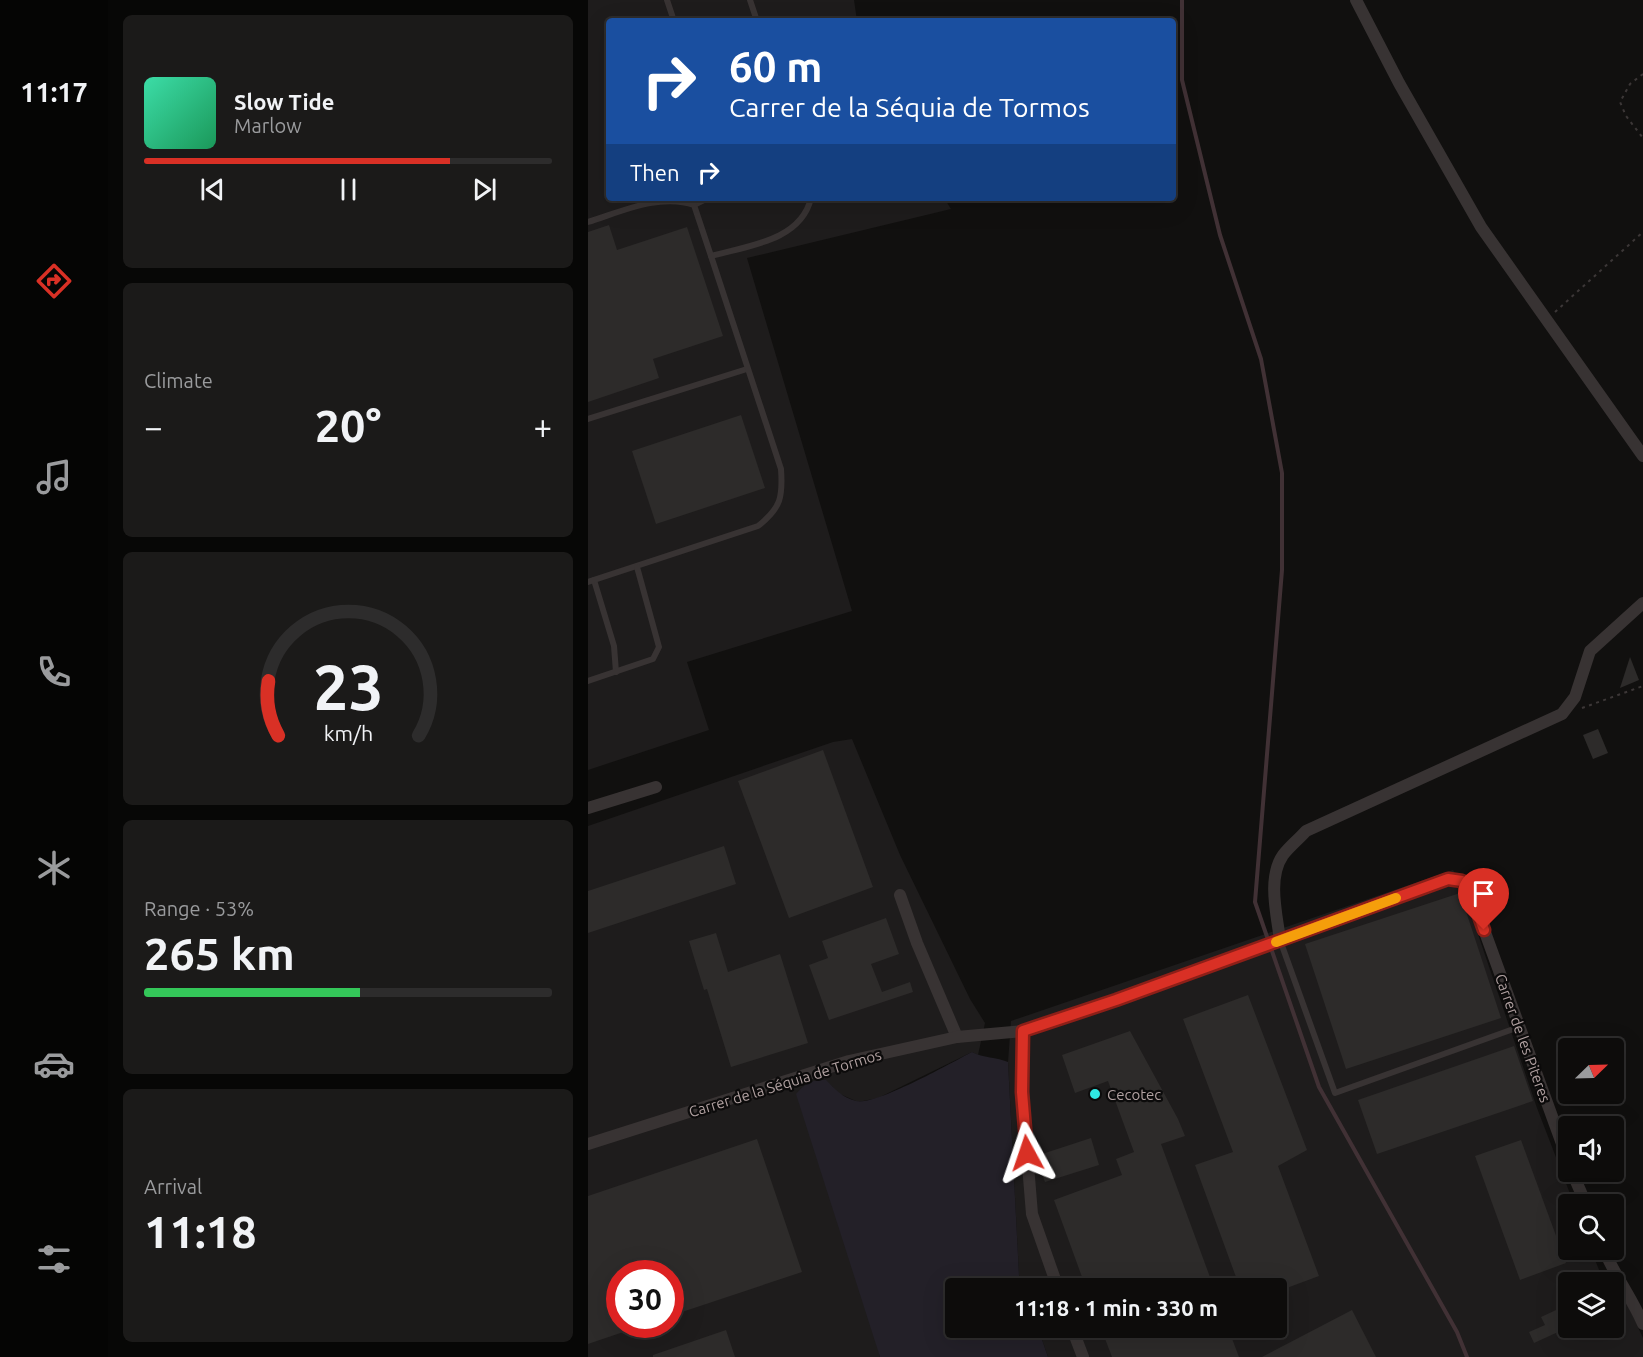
<!DOCTYPE html>
<meta charset="utf-8">
<style>
body{margin:0;font-family:Ubuntu,sans-serif;background:#1b1a19;color:#f1f3f6;height:100vh;display:flex;flex-direction:column;font-size:22px;white-space:nowrap}
*{box-sizing:border-box;margin:0}
p{font-size:20px;color:#9a9b9d}
.icon{flex:none;width:33px;height:33px;fill:none;stroke:currentColor;stroke-width:2;stroke-linecap:round;stroke-linejoin:round}
.map{position:relative;flex:1;overflow:hidden}
.details{display:flex;flex-direction:column;gap:15px;padding:15px;background:#070706;width:480px}
.details>*{flex:none}
.banner{position:absolute;left:18px;top:18px;width:570px;height:183px;border-radius:6px;box-shadow:0 6px 24px #0002,0 0 0 2px #2d2c2c;background:#1a4fa0;color:#fff;overflow:hidden}
.needle{width:39px;rotate:67deg}
.fabs{position:absolute;left:970px;top:1038px;display:grid;gap:12px}
.fabs a{display:grid;place-items:center;width:66px;height:66px;border-radius:6px;background:#0d0c0b;box-shadow:0 6px 24px #0002,0 0 0 2px #2d2c2c;font-size:30px}
.speed{position:absolute;left:18px;top:1260px;display:flex;gap:12px;font-size:30px;font-weight:700;text-align:center}
.speed>*{display:grid;place-content:center;width:78px;height:78px;border-radius:50%;background:#0d0c0b;box-shadow:0 6px 24px #0002,0 0 0 2px #2d2c2c;line-height:1}
.speed .limit{border:9px solid #d22;background:#fff;color:#111}
.pin{position:absolute;display:grid;place-items:center;width:51px;height:51px;color:#fff;margin:-62px -26px;border-radius:50% 50% 50% 0;rotate:-45deg;box-shadow:0 0 6px #0007}
.pin .icon{rotate:45deg}
.me{position:absolute;width:66px;margin:-33px;rotate:355deg;stroke-linejoin:round;filter:drop-shadow(0 0 4px #0008)}
.turn{display:flex;align-items:center;gap:21px;height:126px;padding:0 24px;font-size:27px}
.turn .icon{width:78px;height:78px;stroke-width:2.5}
.turn b{display:block;font-size:42px;line-height:51px}
.then{display:flex;align-items:center;height:57px;padding:0 24px;background:#0003;gap:12px;font-size:22px}
.big{font-size:45px;font-weight:700;line-height:1.1}
.details .widget{flex:1;display:flex;flex-direction:column;justify-content:center;gap:9px;min-width:0;padding:0 21px;border-radius:9px;background:#1b1a19}
.details .dial{align-items:center;gap:0}
.dial svg{height:156px;overflow:visible;fill:none;stroke:#2d2c2c;stroke-width:7;stroke-linecap:round;text-anchor:middle}
.dial text{fill:#f1f3f6;stroke:none}
.song{display:flex;align-items:center;gap:18px}
.cover{width:72px;height:72px;border-radius:9px;background:linear-gradient(135deg,hsl(160 70% 55%),hsl(150 70% 35%))}
.played{height:6px;border-radius:3px;background:linear-gradient(90deg,#d93025 75%,#2d2c2c 75%)}
.keys{display:flex;justify-content:space-around;direction:ltr}
.heat{display:flex;justify-content:space-between;align-items:center;font-size:33px;direction:ltr}
.charge{height:9px;border-radius:4px;background:linear-gradient(90deg,#34c759 53%,#2d2c2c 0)}
.trip{position:absolute;left:357px;top:1278px;width:342px;height:60px;border-radius:6px;background:#0d0c0b;box-shadow:0 6px 24px #0002,0 0 0 2px #2d2c2c;font-weight:700;line-height:60px;text-align:center}
main{display:flex;flex:1;min-height:0}
.tabs{display:flex;flex-direction:column;width:108px;justify-content:space-around;align-items:center;background:#050504;color:#9a9b9d}
.tabs .icon{width:42px;height:42px}
.tabs .selected{color:#d93025}
.tabs b{font-size:27px;color:#f1f3f6}
.map>svg:first-child{display:block}
.built{fill:#1e1c1c;fill-rule:evenodd}
.green{fill:#232028}
.lines{fill:none;stroke-linecap:round;stroke-linejoin:round}
.stream{stroke:#413135;stroke-width:4}
.building{fill:#2d2b2a}
.path{stroke:#3c3737;stroke-width:2;stroke-dasharray:3 4.5;stroke-linecap:butt}
.service{stroke:#383333;stroke-width:6}
.minor{stroke:#383333;stroke-width:12}
.route-casing{stroke:#8d1f18;stroke-width:15}
.route{stroke:#d93025;stroke-width:10}
.slow{stroke:#f59e0b;stroke-width:10}
.poi-dot{fill:#2fe9e3;stroke:#0c0b0b;stroke-width:2}
.labels{text-anchor:middle;dominant-baseline:central;stroke-width:4.5;stroke-linejoin:round;paint-order:stroke}
.street-label{font-size:15px;fill:#b1a1a1;stroke:#0c0b0b}
.poi-label{font-size:15px;fill:#b1a1a1;stroke:#0c0b0b;text-anchor:start}
</style>
<main>
<nav class="tabs">
<b>11:17</b>
<svg class="icon selected" aria-label="directions" viewBox="0 0 24 24"><path d="M12 3l9 9-9 9-9-9zM9 14v-3h6M13 9l2 2-2 2"/></svg>
<svg class="icon" aria-label="music" viewBox="0 0 24 24"><path d="M9 18V5l10-2v13"/><circle cx="6" cy="18" r="3"/><circle cx="16" cy="16" r="3"/></svg>
<svg class="icon" aria-label="phone" viewBox="0 0 24 24"><path d="M5 4h4l2 5-3 2q2 4 5 5l2-3 5 2v4C11 20 4 13 5 4z"/></svg>
<svg class="icon" aria-label="climate" viewBox="0 0 24 24"><path d="M12 3v18M4 7l16 10M4 17L20 7"/></svg>
<svg class="icon" aria-label="car" viewBox="0 0 24 24"><path d="M5 17H2v-5l4-1 3-4h7l3 4 3 1v5h-3M9 17h6M6 11h13"/><circle cx="7" cy="17" r="2"/><circle cx="17" cy="17" r="2"/></svg>
<svg class="icon" aria-label="filters" viewBox="0 0 24 24"><path d="M4 7h16M4 17h16"/><circle cx="9" cy="7" r="2"/><circle cx="15" cy="17" r="2"/></svg>
</nav>
<section class="details">
<div class="widget">
<div class="song"><i class="cover"></i><div><b>Slow Tide</b><p>Marlow</p></div></div>
<div class="played"></div>
<div class="keys"><svg class="icon" aria-label="previous" viewBox="0 0 24 24"><path d="M18 5L8 12l10 7zM5 5v14"/></svg><svg class="icon" aria-label="pause" viewBox="0 0 24 24"><path d="M8 5v14M16 5v14"/></svg><svg class="icon" aria-label="next" viewBox="0 0 24 24"><path d="M6 5l10 7-10 7zM19 5v14"/></svg></div>
</div>
<div class="widget"><p>Climate</p>
<div class="heat"><a>−</a><b class="big">20°</b><a>+</a></div>
</div>
<div class="widget dial"><svg viewBox="0 0 100 80">
<path d="M14 69A42 42 0 1 1 86 69"/>
<path d="M14 69A42 42 0 0 1 9 41" stroke="#d93025"/>
<text x="50" y="56" font-size="32" font-weight="700">23</text>
<text x="50" y="72" font-size="11">km/h</text>
</svg></div>
<div class="widget"><p>Range · 53%</p><b class="big">265 km</b><div class="charge"></div></div>
<div class="widget"><p>Arrival</p><b class="big">11:18</b></div>
</section>
<div class="map">
<svg width="1055" height="1357" viewBox="0 0 1055 1357">
<rect width="100%" height="100%" fill="#11100f"/>
<g class="built">
<polygon points="0,0 266,0 269,21 21,21 21,198 356,198 363,209 159,258 264,611 99,662 121,730 0,770"/>
<path d="M264 739 312 855 382 999 397 1023 390 1055 384 1052 290 1098 270 1102 252 1094 237 1080 228 1079 292 1357H0V826L245 742ZM32 1274H82V1324H32Z"/>
<polygon points="865,870 875,890 949,1108 986,1204 981,1204 981,1250 1003,1250 1016,1282 981,1282 981,1328 1026,1328 1026,1305 1038,1301 1055,1338 1055,1357 460,1357 450,1328 688,1328 688,1288 436,1288 431,1275 420,1062 423,1021"/>
</g>
<path class="green" d="M384 1052C395 1058 409 1057 420 1062L431 1275 436 1288H368V1328H450L460 1357H292L208 1094C217 1084 224 1079 238 1080 247 1089 255 1098 268 1101 287 1106 363 1063 384 1052Z"/>
<g class="lines">
<polyline class="stream" points="594,0 594,80 632,235 673,359 694,473 694,570 667,902 731,1087 869,1332 879,1357"/>
</g>
<g class="building">
<polygon points="21,225 29,250 99,227 135,336 65,359 71,378 0,402 0,232"/>
<polygon points="153,415 177,488 68,524 44,451"/>
<polygon points="1042,657 1051,680 1032,688"/>
<polygon points="1010,729 1020,753 1005,759 995,735"/>
<polygon points="235,750 285,887 201,918 150,781"/>
<polygon points="136,846 148,884 0,933 0,891"/>
<polygon points="872,893 913,1018 758,1069 717,944"/>
<polygon points="298,918 311,954 283,964 294,992 322,982 325,992 241,1020 221,965 240,958 234,941"/>
<polygon points="128,933 140,972 192,954 220,1043 143,1067 119,989 116,990 101,941"/>
<polygon points="660,995 719,1150 690,1166 731,1276 696,1289 692,1282 674,1288 652,1288 607,1165 645,1152 595,1019"/>
<polygon points="542,1031 590,1119 597,1136 573,1144 626,1288 498,1288 466,1200 534,1175 528,1159 546,1152 520,1081 487,1093 474,1055"/>
<polygon points="926,1046 945,1101 789,1154 770,1100"/>
<polygon points="503,1138 511,1165 457,1182 448,1156"/>
<polygon points="169,1139 214,1272 82,1316 82,1274 32,1274 32,1324 53,1324 53,1326 0,1344 0,1196"/>
<polygon points="933,1140 978,1263 932,1280 887,1156"/>
<polygon points="981,1304 981,1327 946,1343 941,1332 957,1325 953,1317"/>
<polygon points="764,1310 788,1357 674,1357"/>
<polygon points="513,1328 640,1328 651,1357 524,1357"/>
<polygon points="138,1330 147,1357 65,1357 65,1355"/>
</g>
<g class="lines">
<g class="path">
<polyline points="1055,74 1042,84 1032,102 1038,116 1055,138"/>
<polyline points="967,312 1055,232"/>
<polyline points="994,708 1055,686"/>
</g>
<g class="service">
<polyline points="79,0 86,21"/>
<polyline points="162,0 169,21"/>
<polyline points="106,205 120,198"/>
<path d="M0 222C32 212 72 193 106 205L123 256"/>
<polyline points="0,419 159,369"/>
<polyline points="6,580 26,646 28,672"/>
<path d="M0 582 170 526C193 508 195 497 193 469L123 256C159 246 213 241 223 198"/>
<polyline points="0,681 65,659 71,647 49,567"/>
<polyline points="692,940 747,1093 931,1027"/>
</g>
<g class="minor">
<polyline points="768,0 811,83 893,227 1055,456"/>
<polyline points="0,808 68,787"/>
<polyline points="312,895 329,943 369,1037"/>
<path d="M692 940C689 915 679 878 695 855 702 846 711 839 718 831L974 714 987 697 1002 651 1055 603"/>
<polyline points="435,1031 434,1092 444,1214 470,1288"/>
<polyline points="0,1144 261,1061 369,1037 435,1031 528,1000 860,879 874,881 882,891 981,1163"/>
<polyline points="984,1172 998,1204"/>
<path d="M1016 1250C1027 1276 1044 1298 1055 1324"/>
<polyline points="484,1328 495,1357"/>
</g>
</g>
<g class="lines">
<defs>
<polyline id="route" points="439,1153 434,1092 435,1031 528,1000 860,879 874,881 882,891 896,930"/>
</defs>
<use href="#route" class="route-casing"/>
<use href="#route" class="route"/>
<polyline class="slow" points="688,942 808,898"/>
</g>
<circle class="poi-dot" cx="507" cy="1094" r="6"/>
<g class="labels">
<g class="street-label">
<text transform="translate(935 1038) rotate(70)">Carrer de les Piteres</text>
<text transform="translate(197 1083) rotate(-17)">Carrer de la Séquia de Tormos</text>
</g>
<g class="poi-label">
<text x="519" y="1094">Cecotec</text>
</g>
</g>
</svg>
<div class="fabs">
<a><svg class="needle" viewBox="-14 -14 28 28"><path d="M0-13l5 13h-10z" fill="#e53935"/><path d="M0 13l5-13h-10z" fill="#9a9b9d"/></svg></a>
<a><svg class="icon" aria-label="sound" viewBox="0 0 24 24"><path d="M4 9h4l5-4v14l-5-4H4zM17 9q2 3 0 6"/></svg></a>
<a><svg class="icon" aria-label="search" viewBox="0 0 24 24"><circle cx="10" cy="10" r="6"/><path d="M15 15l6 6"/></svg></a>
<a><svg class="icon" aria-label="layers" viewBox="0 0 24 24"><path d="M12 4l9 5-9 5-9-5zM3 14l9 5 9-5"/></svg></a>
</div>
<div class="speed"><div class="limit">30</div></div>
<div class="pin" style="left:896px;top:930px;background:#d93025"><svg class="icon" aria-label="arrive" viewBox="0 0 24 24"><path d="M6 21V4h12l-3 4 3 4H6"/></svg></div>
<svg class="me" style="left:439px;top:1153px" viewBox="-20 -20 40 40"><path d="M0-17L14 15 0 8-14 15z" fill="#d93025" stroke="#fff" stroke-width="4"/></svg>
<div class="trip">11:18 · 1 min · 330 m</div>
<div class="banner">
<div class="turn"><svg class="icon" aria-label="right" viewBox="0 0 24 24"><path d="M7 20v-9h11M14 6l5 5-5 5"/></svg><div><b>60 m</b>Carrer de la Séquia de Tormos</div></div>
<div class="then">Then<svg class="icon" aria-label="right" viewBox="0 0 24 24"><path d="M7 20v-9h11M14 6l5 5-5 5"/></svg></div>
</div>
</div>
</main>
